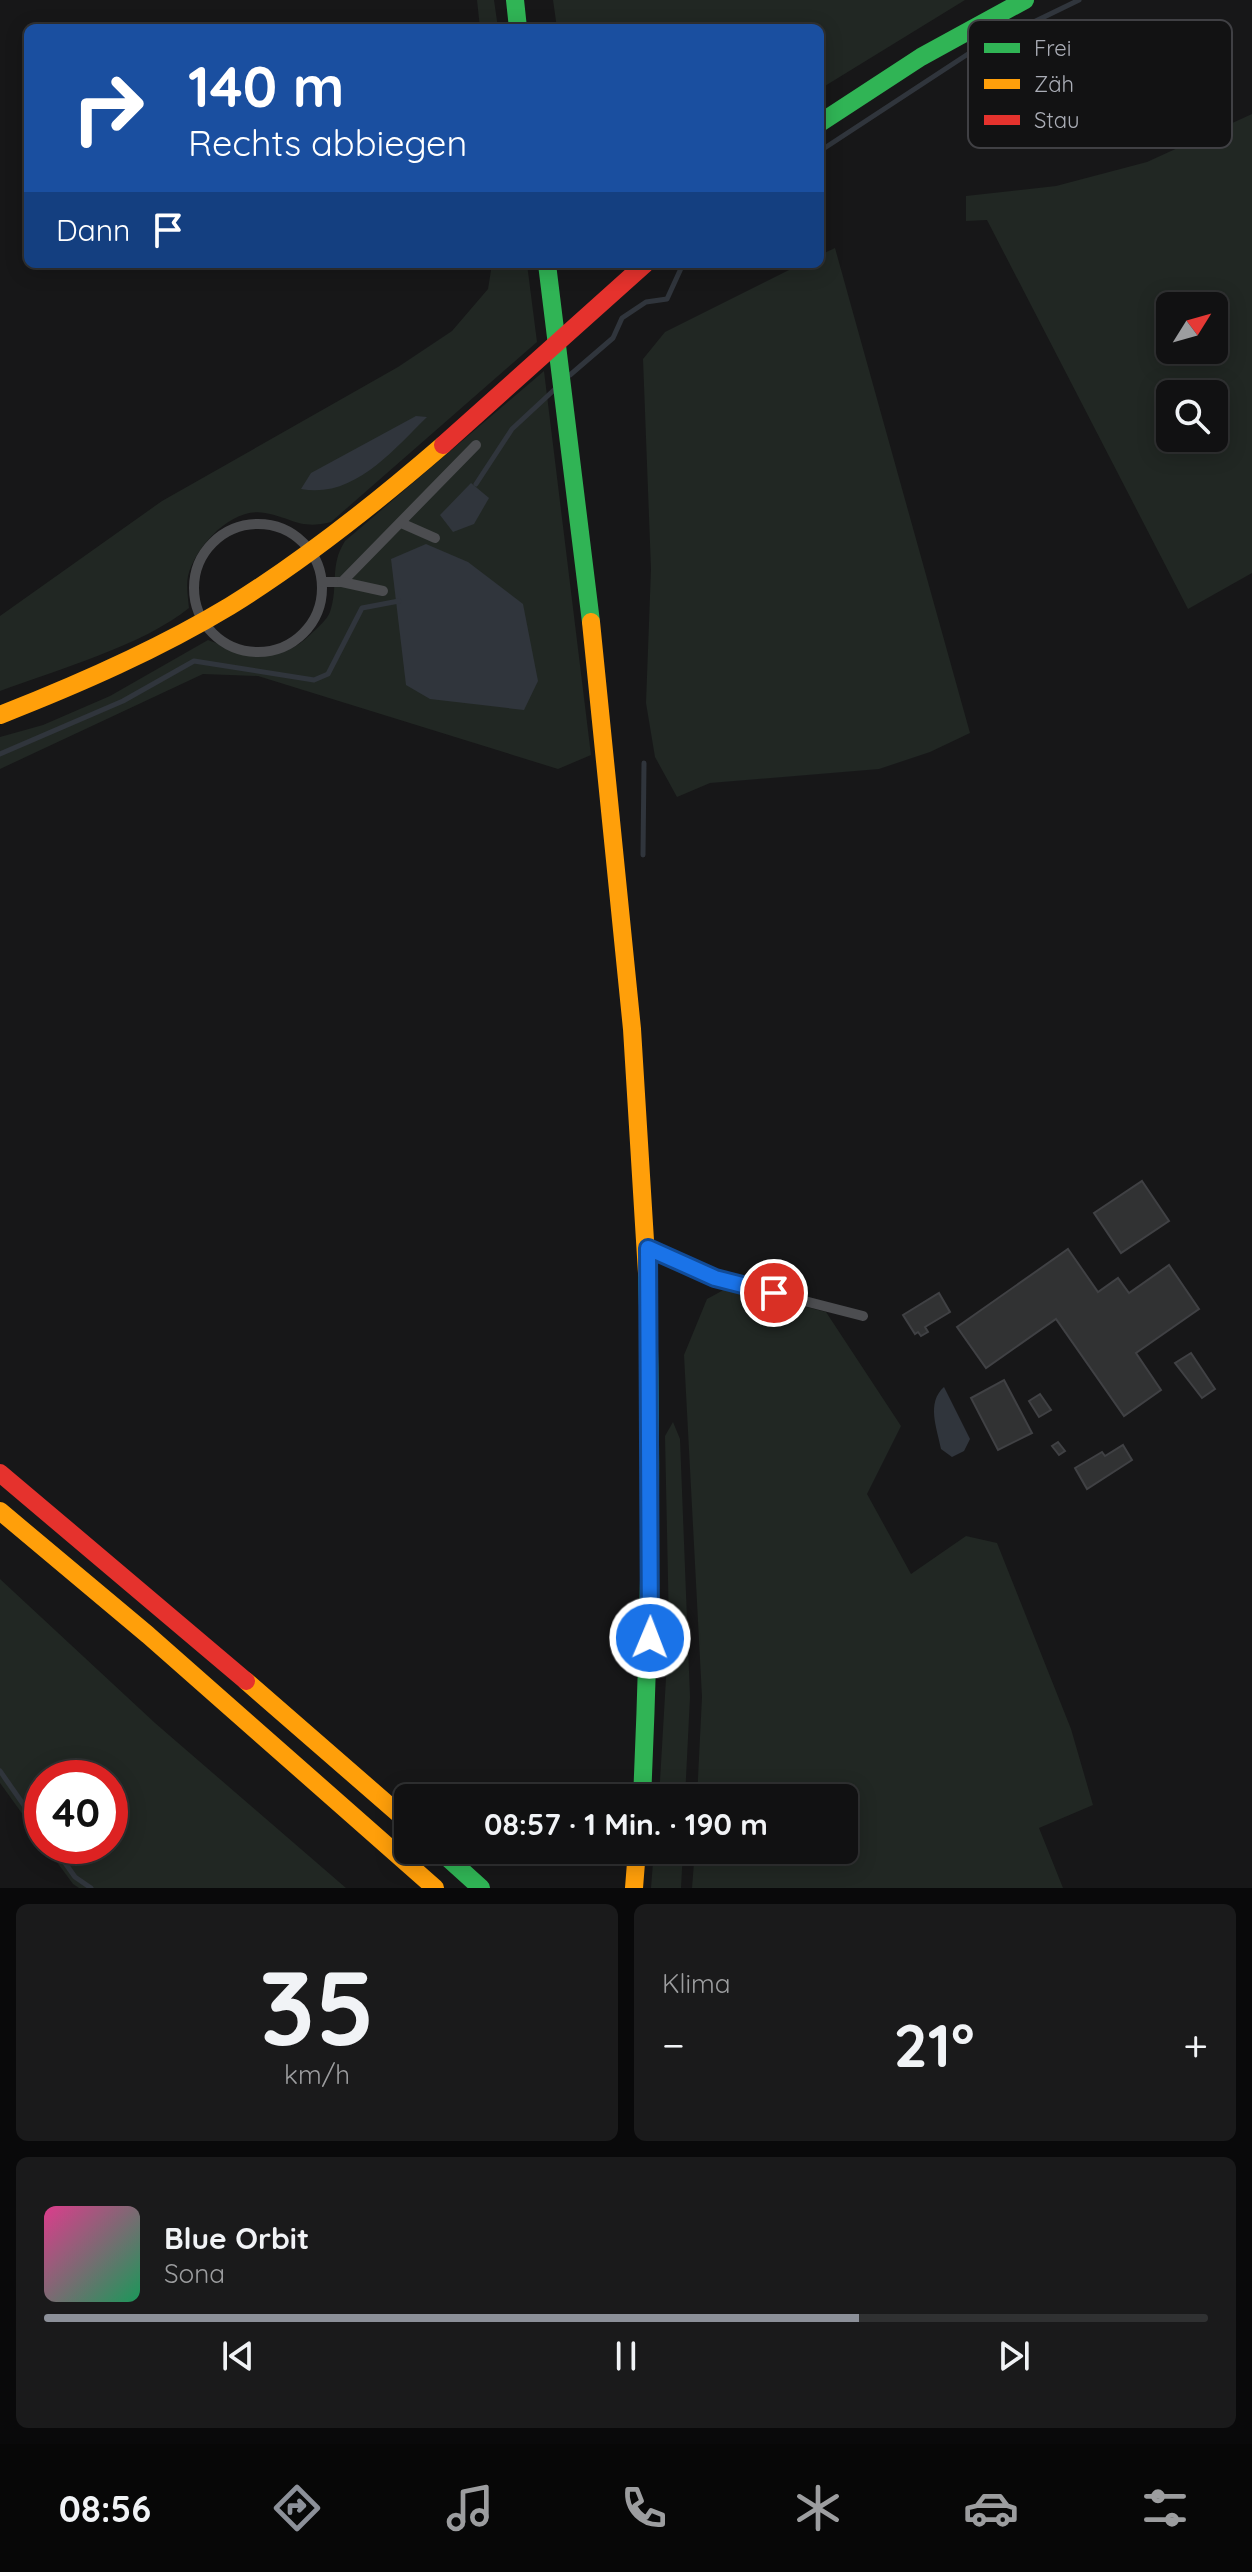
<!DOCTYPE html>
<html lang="de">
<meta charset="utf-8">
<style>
body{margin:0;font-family:Quicksand,sans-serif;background:#1a1a1b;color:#f1f3f6;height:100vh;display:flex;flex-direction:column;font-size:30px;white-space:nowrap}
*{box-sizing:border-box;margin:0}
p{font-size:26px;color:#9c9d9f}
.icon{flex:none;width:44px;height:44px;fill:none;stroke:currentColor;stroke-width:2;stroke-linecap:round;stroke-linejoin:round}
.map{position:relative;height:1888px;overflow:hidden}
.side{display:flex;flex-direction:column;gap:16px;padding:16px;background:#09090a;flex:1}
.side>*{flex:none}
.guide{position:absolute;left:24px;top:24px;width:800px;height:244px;border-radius:12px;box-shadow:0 4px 20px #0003,0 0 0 2px #303132;background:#1a4fa0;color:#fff;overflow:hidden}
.needle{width:52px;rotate:53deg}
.buttons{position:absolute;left:1156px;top:292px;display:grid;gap:16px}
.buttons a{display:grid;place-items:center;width:72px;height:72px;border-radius:12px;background:#111112;box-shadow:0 4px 20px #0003,0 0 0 2px #303132;font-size:40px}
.speed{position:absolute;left:24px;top:1760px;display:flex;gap:16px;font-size:40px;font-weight:700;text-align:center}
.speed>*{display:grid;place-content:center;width:104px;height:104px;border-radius:50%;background:#111112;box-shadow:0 4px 20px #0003,0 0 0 2px #303132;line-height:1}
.speed .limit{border:12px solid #d22;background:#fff;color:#111}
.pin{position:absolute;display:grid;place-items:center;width:68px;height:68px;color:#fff;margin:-34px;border:4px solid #fff;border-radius:50%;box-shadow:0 2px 8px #0007}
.me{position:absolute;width:88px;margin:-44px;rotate:1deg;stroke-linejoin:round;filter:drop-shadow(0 0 6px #0008)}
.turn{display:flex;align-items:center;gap:28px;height:168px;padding:0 32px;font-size:36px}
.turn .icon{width:104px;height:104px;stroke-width:2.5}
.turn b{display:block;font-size:56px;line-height:68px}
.then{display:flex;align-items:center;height:76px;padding:0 32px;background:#0003;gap:16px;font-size:30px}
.big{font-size:60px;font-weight:700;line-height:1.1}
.side .tile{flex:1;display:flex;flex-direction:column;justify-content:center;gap:12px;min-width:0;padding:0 28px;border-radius:12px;background:#1a1a1b}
.side .dial{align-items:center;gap:0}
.dial b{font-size:104px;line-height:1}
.song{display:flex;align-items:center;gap:24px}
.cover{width:96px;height:96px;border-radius:12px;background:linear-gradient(135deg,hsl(330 70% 55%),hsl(150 70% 35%))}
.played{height:8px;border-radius:4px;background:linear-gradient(90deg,#8c9099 70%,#303132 70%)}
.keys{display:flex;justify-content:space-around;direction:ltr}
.heat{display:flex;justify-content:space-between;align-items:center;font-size:44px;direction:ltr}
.side .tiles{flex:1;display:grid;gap:16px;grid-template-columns:1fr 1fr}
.tile:last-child{grid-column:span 2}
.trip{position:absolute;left:394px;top:1784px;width:464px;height:80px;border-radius:12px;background:#111112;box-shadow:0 4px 20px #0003,0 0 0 2px #303132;font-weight:700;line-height:80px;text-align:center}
.tab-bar{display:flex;height:128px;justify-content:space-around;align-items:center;background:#070707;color:#9c9d9f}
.tab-bar .icon{width:56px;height:56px}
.tab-bar .current{color:#8c9099}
.tab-bar b{font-size:36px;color:#f1f3f6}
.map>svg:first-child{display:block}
.green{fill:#212723;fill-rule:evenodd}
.water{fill:#30353c}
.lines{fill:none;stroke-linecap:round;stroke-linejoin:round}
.stream{stroke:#30353c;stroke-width:5}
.building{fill:#313233;stroke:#404144;stroke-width:2}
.lane{stroke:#4c4d50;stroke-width:10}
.fast{stroke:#30b455;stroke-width:18}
.slow{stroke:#ff9f0a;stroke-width:18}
.jam{stroke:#e5322d;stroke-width:18}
.route-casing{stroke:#114b97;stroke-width:20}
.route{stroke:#1a73e8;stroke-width:14}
.key{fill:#121213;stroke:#404044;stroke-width:2}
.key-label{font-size:22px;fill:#aaadb6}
</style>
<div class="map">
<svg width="1252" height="1888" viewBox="0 0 1252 1888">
<rect width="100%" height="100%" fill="#171718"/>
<g class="green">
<polygon points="477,0 494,0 498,28 480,28"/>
<polygon points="553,0 965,0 820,89 820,28 557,28"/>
<path d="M1252 114V573L1188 609 987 220 966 221V196L1056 186 1147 162ZM1170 306H1214V350H1170ZM1170 394H1214V438H1170Z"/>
<polygon points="835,248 970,733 930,752 879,769 710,783 677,797 655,757 646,703 651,569 643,359 665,332 801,264 820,264 820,255"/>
<path d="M492 264H527L537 342 331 522C300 530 293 518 265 513 232 506 195 547 188 576 186 585 188 598 189 608 144 645 56 670 0 691V616L162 501 398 367 452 331 488 289Z"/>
<path d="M544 371 591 755 558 769 258 676 203 674 0 769V737L43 725 110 696 208 640C244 654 279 665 310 635 316 629 327 620 330 612 339 586 329 566 345 541Z"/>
<polygon points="729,1287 826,1312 901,1426 867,1494 911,1574 966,1536 997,1543 1071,1729 1093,1805 1039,1828 1063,1888 692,1888 695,1850 844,1850 844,1798 697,1798 702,1697 684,1355 707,1299"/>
<polygon points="673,1422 680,1439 690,1697 685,1798 659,1798 669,1627 665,1436"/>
<polygon points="0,1579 155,1723 346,1888 79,1888 73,1884 45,1846 110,1846 110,1778 42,1778 42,1841 0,1783"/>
<polygon points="654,1850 683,1850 681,1888 651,1888"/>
</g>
<g class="water">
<path d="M416 416 427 417C393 450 354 499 301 489L311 473Z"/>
<polygon points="471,483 489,498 474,524 453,532 440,515"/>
<polygon points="426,544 468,562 523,604 538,681 524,710 430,699 406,685 391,559"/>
<path d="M944 1387 970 1439 964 1451 952 1457 941 1449C937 1428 926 1403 944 1387Z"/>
</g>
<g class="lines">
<g class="stream">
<polyline points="820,151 968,54 1079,0"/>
<polyline points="570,375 613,338 622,318 646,302 667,299 683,264"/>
<polyline points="476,484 512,429 554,390"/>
<polyline points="0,754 123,701 194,661 314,680 328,674 362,608 399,601"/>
<polyline points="643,855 644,763"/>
<polyline points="0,1771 42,1831"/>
<polyline points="53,1846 75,1877 91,1888"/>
</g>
</g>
<g class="building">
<polygon points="1142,1181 1169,1221 1121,1253 1094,1213"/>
<polygon points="1068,1249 1098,1292 1118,1278 1129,1293 1169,1265 1199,1309 1136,1353 1161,1390 1124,1416 1056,1319 986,1368 957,1327"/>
<polygon points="939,1293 950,1312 925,1327 928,1332 921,1336 918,1332 915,1334 903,1315"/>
<polygon points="1191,1353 1215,1389 1202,1398 1175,1363"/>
<polygon points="1004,1380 1032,1433 998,1450 971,1398"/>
<polygon points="1040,1394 1051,1410 1039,1417 1029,1401"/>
<polygon points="1058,1442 1065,1451 1059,1455 1052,1446"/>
<polygon points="1123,1445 1132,1460 1087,1489 1075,1468 1102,1452 1105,1456"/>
</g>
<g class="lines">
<g class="lane">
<polyline points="401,523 435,538"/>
<circle cx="258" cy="588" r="64"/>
<polyline points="323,582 342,582 476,445"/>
<polyline points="342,582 383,591"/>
<polyline points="649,1248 715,1278 863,1316"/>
</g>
<g class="fast">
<polyline points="515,0 518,28"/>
<polyline points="820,123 921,57 1025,0"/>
<polyline points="547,264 591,622"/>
<path d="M642 1798C650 1623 653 1449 647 1273"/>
<polyline points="439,1850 481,1888"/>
</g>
<g class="slow">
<polyline points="591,622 632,1029 647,1273"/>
<path d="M0 715C79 684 157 650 230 606 306 559 376 503 443 445"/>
<polyline points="0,1511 148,1635 435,1888"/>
<polyline points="246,1681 408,1822"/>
<polyline points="634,1888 637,1850"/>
</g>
<g class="jam">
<polyline points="443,445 645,264"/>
<polyline points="0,1473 246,1681"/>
</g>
</g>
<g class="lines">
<defs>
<polyline id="route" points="650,1638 648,1248 715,1278 774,1293"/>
</defs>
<use href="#route" class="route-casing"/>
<use href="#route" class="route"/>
</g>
<rect x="968" y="20" width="264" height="128" rx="12" class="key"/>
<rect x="984" y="43" width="36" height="10" fill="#30b455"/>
<rect x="984" y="79" width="36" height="10" fill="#ff9f0a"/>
<rect x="984" y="115" width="36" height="10" fill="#e5322d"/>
<g class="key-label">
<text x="1034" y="56">Frei</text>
<text x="1034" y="92">Zäh</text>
<text x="1034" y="128">Stau</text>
</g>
</svg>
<div class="buttons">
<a><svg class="needle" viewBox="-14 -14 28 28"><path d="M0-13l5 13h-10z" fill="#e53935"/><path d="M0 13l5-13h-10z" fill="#9c9d9f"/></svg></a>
<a><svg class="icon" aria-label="search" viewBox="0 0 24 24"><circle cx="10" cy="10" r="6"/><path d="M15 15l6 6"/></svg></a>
</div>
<div class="speed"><div class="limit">40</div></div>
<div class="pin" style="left:774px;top:1293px;background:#d93025"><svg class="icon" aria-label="arrive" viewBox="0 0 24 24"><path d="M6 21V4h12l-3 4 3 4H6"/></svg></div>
<svg class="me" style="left:650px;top:1638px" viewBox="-20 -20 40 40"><circle r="17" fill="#1a73e8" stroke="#fff" stroke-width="3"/><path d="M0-11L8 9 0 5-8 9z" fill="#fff"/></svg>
<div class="trip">08:57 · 1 Min. · 190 m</div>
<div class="guide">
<div class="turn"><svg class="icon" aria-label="right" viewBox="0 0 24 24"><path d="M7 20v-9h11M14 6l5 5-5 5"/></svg><div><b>140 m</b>Rechts abbiegen</div></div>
<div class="then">Dann<svg class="icon" aria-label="arrive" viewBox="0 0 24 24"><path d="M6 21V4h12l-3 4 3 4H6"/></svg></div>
</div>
</div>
<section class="side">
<div class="tiles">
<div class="tile dial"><b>35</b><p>km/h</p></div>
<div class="tile"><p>Klima</p>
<div class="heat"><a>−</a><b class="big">21°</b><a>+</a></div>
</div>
<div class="tile">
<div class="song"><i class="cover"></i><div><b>Blue Orbit</b><p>Sona</p></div></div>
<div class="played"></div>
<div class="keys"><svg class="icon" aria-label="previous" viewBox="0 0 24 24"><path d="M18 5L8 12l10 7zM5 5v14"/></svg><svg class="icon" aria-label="pause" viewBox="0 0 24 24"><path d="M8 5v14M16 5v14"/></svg><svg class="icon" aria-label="next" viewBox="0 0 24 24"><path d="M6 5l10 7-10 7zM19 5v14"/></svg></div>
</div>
</div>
</section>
<nav class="tab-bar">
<b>08:56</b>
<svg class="icon current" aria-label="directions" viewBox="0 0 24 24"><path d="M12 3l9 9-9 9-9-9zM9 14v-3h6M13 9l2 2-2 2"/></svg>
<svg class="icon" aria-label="music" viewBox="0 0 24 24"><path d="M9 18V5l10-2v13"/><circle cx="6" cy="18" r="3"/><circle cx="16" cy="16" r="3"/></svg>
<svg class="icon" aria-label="phone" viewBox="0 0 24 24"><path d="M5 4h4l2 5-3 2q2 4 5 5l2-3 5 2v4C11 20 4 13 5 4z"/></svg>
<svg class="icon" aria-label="climate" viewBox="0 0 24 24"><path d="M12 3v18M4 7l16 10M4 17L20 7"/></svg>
<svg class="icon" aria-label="car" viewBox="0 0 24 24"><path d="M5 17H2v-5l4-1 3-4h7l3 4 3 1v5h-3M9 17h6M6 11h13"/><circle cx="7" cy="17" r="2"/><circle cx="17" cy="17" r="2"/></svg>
<svg class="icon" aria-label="filters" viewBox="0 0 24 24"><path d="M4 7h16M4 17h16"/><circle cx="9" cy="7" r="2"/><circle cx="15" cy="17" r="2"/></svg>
</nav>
